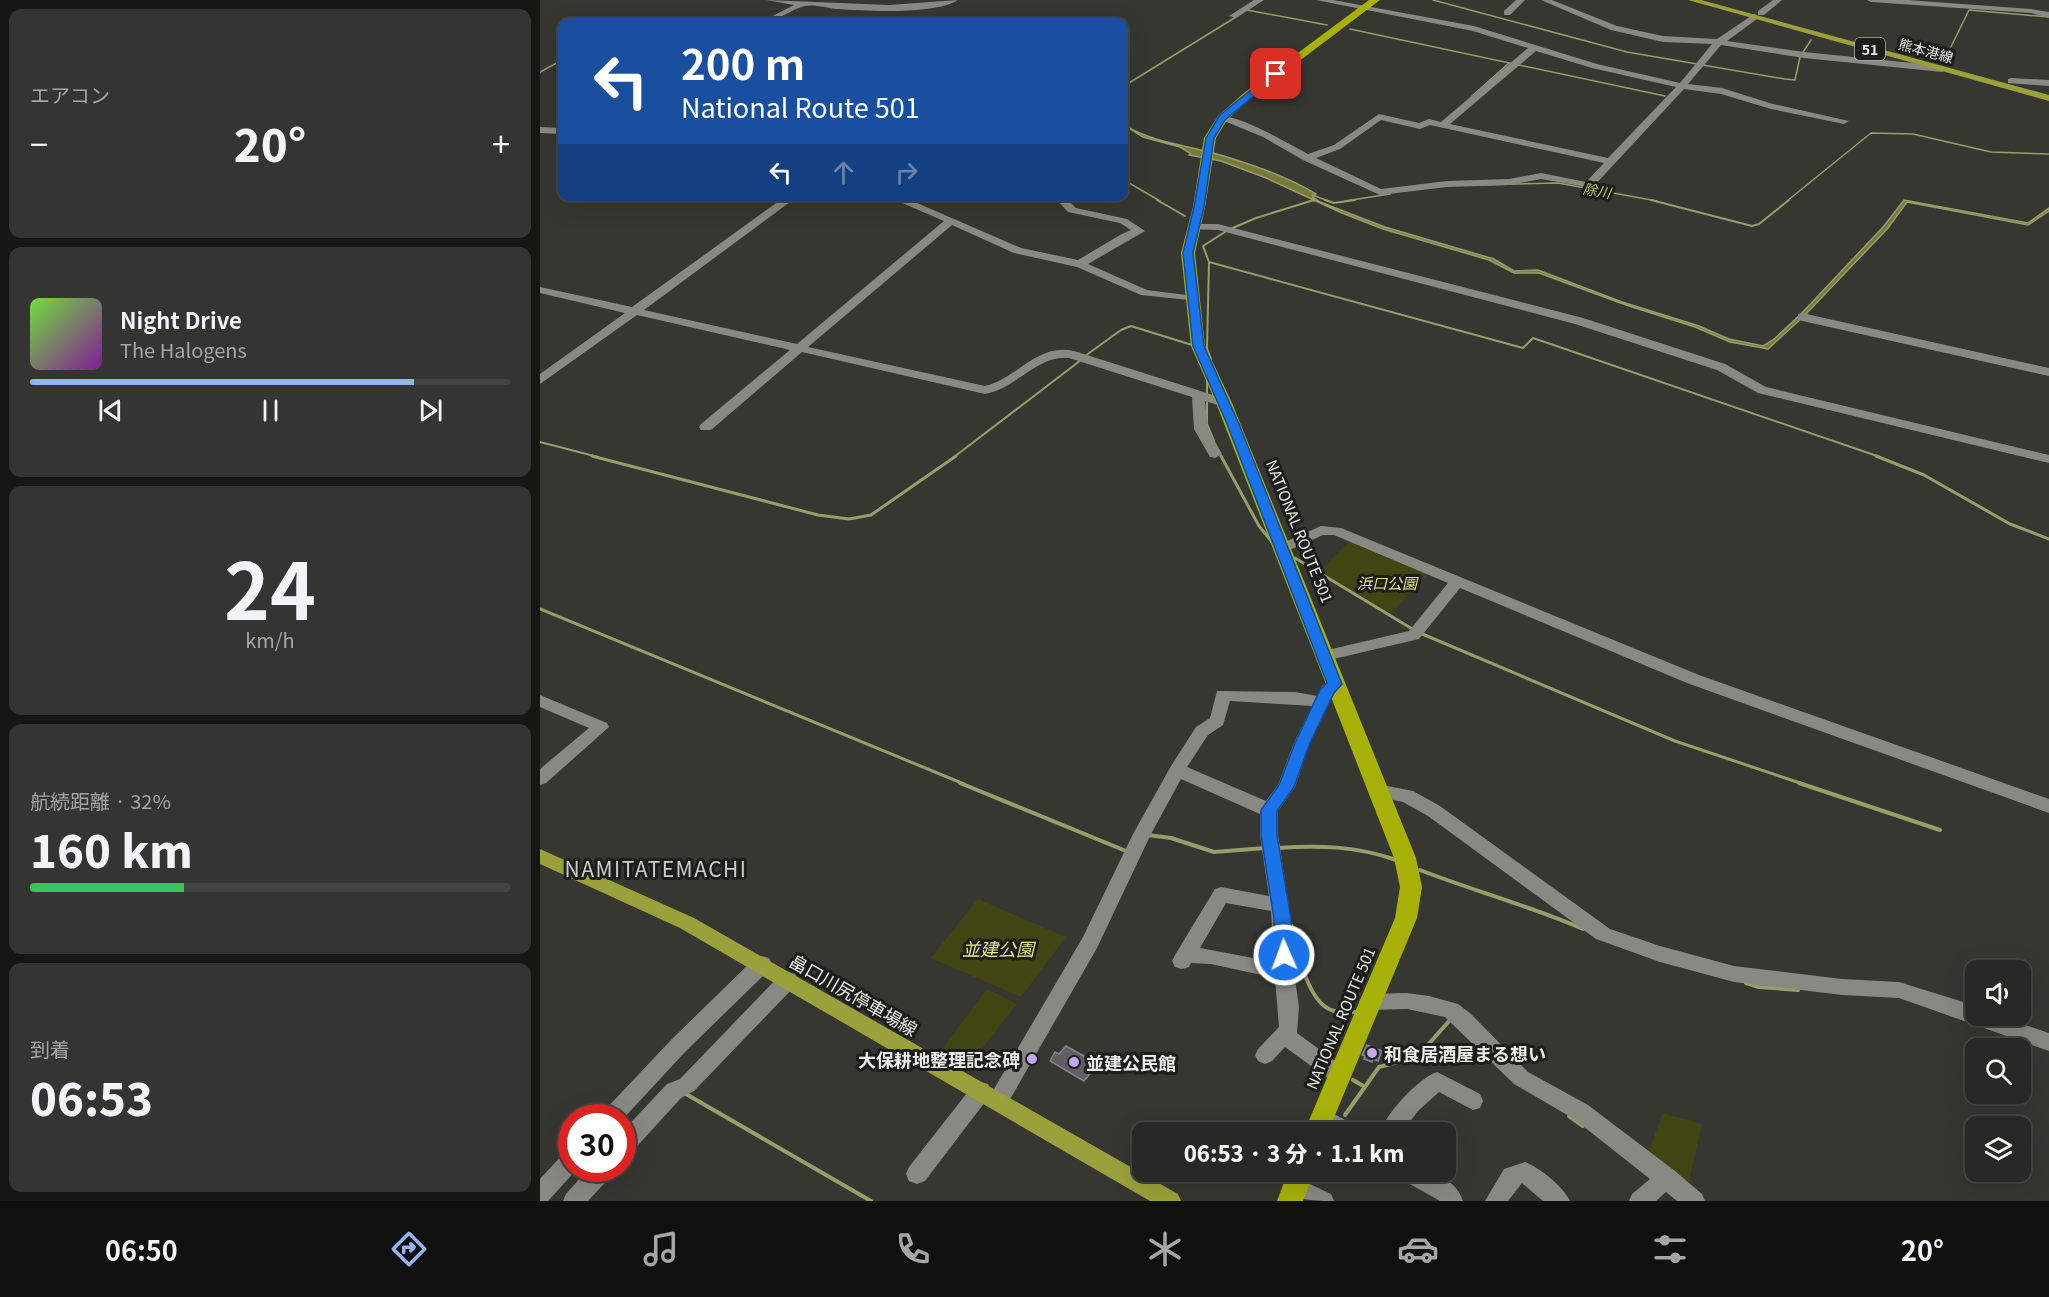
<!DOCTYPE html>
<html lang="ja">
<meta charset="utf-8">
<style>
body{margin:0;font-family:Georgia,"Noto Sans JP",serif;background:#343532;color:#f1f3f6;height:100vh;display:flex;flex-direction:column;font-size:22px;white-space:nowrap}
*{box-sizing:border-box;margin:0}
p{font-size:20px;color:#a5a6a7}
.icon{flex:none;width:33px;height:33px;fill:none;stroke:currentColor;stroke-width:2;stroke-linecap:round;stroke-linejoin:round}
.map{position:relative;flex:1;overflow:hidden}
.details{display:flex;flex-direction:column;gap:9px;padding:9px;background:#161714;width:540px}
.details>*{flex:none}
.top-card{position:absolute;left:18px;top:18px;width:570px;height:183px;border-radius:12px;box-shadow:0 6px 24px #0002,0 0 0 2px #444542;background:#1a4fa0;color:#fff;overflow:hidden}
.fabs{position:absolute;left:1425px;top:960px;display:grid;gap:12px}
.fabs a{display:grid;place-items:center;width:66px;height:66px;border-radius:12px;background:#282925;box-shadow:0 6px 24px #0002,0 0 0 2px #444542;font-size:30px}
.speed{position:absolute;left:18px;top:1104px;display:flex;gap:12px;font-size:30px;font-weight:700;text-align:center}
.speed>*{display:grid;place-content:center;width:78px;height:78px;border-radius:50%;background:#282925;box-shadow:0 6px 24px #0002,0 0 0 2px #444542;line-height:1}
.speed .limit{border:9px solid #d22;background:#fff;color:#111}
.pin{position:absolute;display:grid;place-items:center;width:51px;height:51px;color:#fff;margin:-26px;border-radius:12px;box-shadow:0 3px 9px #0006}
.me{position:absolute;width:66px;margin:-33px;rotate:358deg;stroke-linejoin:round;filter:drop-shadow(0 0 4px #0008)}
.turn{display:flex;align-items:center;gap:21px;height:126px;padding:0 24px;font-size:27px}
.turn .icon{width:78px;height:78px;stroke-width:2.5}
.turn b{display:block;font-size:42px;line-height:51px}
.lanes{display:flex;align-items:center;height:57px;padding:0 24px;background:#0003;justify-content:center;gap:30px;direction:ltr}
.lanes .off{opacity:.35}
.big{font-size:45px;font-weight:800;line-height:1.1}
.details .widget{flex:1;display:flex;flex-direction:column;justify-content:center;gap:9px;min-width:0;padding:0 21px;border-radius:12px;background:#343532}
.details .dial{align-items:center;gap:0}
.dial b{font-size:78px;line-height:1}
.song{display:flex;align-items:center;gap:18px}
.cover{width:72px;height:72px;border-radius:9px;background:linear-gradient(135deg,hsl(100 70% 55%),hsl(290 70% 35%))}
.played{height:6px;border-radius:3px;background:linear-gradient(90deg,#95b2f1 80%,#444542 80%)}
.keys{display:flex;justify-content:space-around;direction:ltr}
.heat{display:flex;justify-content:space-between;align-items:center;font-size:33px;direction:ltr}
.charge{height:9px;border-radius:4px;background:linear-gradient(90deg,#34c759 32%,#444542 0)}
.trip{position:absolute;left:592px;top:1122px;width:324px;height:60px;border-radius:12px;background:#282925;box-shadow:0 6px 24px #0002,0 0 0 2px #444542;font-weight:800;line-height:60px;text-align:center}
.tabs{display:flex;height:96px;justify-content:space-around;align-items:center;background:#10100f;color:#a5a6a7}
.tabs .icon{width:42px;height:42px}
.tabs .on{color:#95b2f1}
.tabs b{font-size:27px;color:#f1f3f6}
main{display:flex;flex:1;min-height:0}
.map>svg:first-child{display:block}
.green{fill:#414514}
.water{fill:#757b37;stroke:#989d6c;stroke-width:1.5}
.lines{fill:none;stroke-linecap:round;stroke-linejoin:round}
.stream-far3{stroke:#989d6c;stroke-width:1.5}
.stream-far2{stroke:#989d6c;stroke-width:2}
.stream-far1{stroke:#989d6c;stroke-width:3}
.stream{stroke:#989d6c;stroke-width:4}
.building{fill:#605e64;stroke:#87858b;stroke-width:1.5}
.minor{fill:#888982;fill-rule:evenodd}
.major{fill:#9ba13a;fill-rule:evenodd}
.highway{fill:#a7b10a;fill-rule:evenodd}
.route{fill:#1a73e8;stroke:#114b97;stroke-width:1.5}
.poi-dot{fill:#c5a7f1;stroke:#1d1e1b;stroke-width:2}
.labels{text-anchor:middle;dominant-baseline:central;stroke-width:6;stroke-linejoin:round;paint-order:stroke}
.shield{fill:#1d1e1b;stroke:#adaeaa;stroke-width:1.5}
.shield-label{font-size:14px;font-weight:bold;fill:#ebebe8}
.far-street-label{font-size:14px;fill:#ebebe8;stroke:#1d1e1b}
.far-water-label{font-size:14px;font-style:italic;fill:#c1ca6a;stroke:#1d1e1b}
.street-label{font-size:15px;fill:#ebebe8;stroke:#1d1e1b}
.park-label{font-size:15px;font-style:italic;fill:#dfe988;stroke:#1d1e1b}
.near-park-label{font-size:18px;font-style:italic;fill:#dfe988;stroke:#1d1e1b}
.near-street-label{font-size:18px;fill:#ebebe8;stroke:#1d1e1b}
.near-poi-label{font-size:18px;font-weight:bold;fill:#ebebe8;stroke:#1d1e1b;text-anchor:start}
.near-quarter-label{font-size:21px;letter-spacing:1.5px;fill:#cbccc5;stroke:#1d1e1b}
</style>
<main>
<section class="details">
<div class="widget"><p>エアコン</p>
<div class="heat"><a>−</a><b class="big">20°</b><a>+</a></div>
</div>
<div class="widget">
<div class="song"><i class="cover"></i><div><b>Night Drive</b><p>The Halogens</p></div></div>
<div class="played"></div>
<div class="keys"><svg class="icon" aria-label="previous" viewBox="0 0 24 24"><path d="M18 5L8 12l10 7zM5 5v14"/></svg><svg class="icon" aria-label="pause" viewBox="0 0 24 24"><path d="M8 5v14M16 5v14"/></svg><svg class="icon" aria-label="next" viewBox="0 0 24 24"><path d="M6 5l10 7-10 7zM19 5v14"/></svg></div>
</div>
<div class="widget dial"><b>24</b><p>km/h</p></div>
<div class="widget"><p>航続距離 · 32%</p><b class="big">160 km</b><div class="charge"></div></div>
<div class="widget"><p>到着</p><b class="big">06:53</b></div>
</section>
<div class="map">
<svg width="1509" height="1201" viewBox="0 0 1509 1201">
<rect width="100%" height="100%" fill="#363731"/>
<g class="green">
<polygon points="811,540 889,573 851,614 780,571"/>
<polygon points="438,899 526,937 481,997 391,958"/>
<polygon points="447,989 477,1004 426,1069 399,1053"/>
<polygon points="1123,1113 1162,1124 1147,1190 1106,1158"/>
</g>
<path class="water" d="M584 125C612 142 645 145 677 154 710 164 747 176 776 194L773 197 780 202 845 227 954 259 974 271 998 270 1082 302 1159 326 1189 339 1223 346 1233 340 1261 314 1344 226 1364 200 1488 223 1509 208V211L1488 225 1367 202 1348 228 1264 316 1228 349 1190 342 1155 327 1086 305 999 273H974L949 260 843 229 802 213 726 178 681 161 649 155 650 153 640 147 603 137Z"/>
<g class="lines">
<g class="stream-far3">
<polyline points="893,0 1087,52 1245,79 1255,80 1260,57 1271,40"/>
<polyline points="707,10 787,25"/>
<polyline points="810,29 1125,96"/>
<polyline points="1406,57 1429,10 1509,17"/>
<polyline points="0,72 22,60"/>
<polyline points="584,86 696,17"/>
<polyline points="932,96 969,63"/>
<polyline points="584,180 620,201"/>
<polyline points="939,185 1018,183 1117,201"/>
<polyline points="772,195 789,201"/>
<polyline points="773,198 774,201"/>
<polyline points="805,201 850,194"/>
<polyline points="1247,201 1331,133 1373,134 1451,152 1509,154"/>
</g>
<g class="stream-far2">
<polyline points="617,200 645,216"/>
<polyline points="785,200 794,203 815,200"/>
<polyline points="1111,200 1212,226 1219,224 1249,200"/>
<polyline points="669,262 983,348 993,338 1340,457"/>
<polyline points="545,356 581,330 591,326 652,345"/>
<polyline points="671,359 667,348 669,262 663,246 688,230 716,218 774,200"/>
<polyline points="667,380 667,424 674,441"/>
<polyline points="0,442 58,457"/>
<polyline points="679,453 682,457"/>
<polyline points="414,457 541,360"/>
</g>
<g class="stream-far1">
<polyline points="52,456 278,515 309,519 331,515 416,456"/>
<polyline points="681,456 719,526 732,542"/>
<polyline points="1336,456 1384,475 1470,524 1509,539"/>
<polyline points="755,558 874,630"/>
<polyline points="0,609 424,784"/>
<polyline points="880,633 1135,741 1263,784"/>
</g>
<g class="stream">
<polyline points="420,783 586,851"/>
<polyline points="1259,783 1400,830"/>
<polyline points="608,835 631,838 674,852 725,848"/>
<path d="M737 848C778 845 817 846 856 860"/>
<path d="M880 870C934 891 990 906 1043 929"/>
<path d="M751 925C756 947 767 999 789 1009 798 1014 808 1012 817 1012"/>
<polyline points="1206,983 1219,987 1258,990"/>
<polyline points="813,1080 825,1087"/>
<polyline points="146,1094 331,1201"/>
<polyline points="805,1115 839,1067 877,1057 911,1019"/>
<polyline points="1029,1116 1043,1126"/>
</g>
</g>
<g class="building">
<polygon points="827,1045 842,1051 838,1061 833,1059 832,1062 824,1059 825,1056 822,1055"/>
<polygon points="526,1046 558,1064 544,1081 510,1061 515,1052 519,1054"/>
</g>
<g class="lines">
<g class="minor">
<path d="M226 0 349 5 418 0C395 15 326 11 297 9 288 8 274 4 265 6 249 10 238 22 221 22L254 5Z"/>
<polygon points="714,0 724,0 696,18 689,16"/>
<path d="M776 0H793L934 26 1057 64 1140 83 1172 44 1123 42 1071 30 1001 0H1012L1077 26 1123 36 1177 39 1214 14 1217 15V19L1187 41 1264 52 1402 66 1406 69 1402 72 1264 58 1181 45 1148 84 1182 88 1233 104 1309 121 1304 124 1231 109 1181 94 1144 89 1052 188 1001 179 969 185 907 187 840 195 763 160 723 137 677 118C690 109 753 146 768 154L794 145 839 114 879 123 889 119 901 122 988 48 933 31ZM996 51 1052 68 1136 87 1068 158 910 124ZM841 120 880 129 890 125 1064 163 1046 182 1001 173 969 179 907 181 841 189 776 158 800 149Z"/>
<polygon points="976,0 985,0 970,15 964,15 964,11"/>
<polygon points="1233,0 1242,0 1224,15 1218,15 1218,11"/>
<polygon points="1327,0 1367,0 1491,9 1509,12 1509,18 1491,13 1331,2"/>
<polygon points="1471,78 1509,80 1509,86 1468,83 1468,79"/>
<polygon points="0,127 22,128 22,134 0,133"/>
<path d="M246 196H258L104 310 257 344 404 221 346 196H361L481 248 538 260 580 235 591 230 580 223 528 212 513 196H524L536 208 587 219 605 231 548 264 607 290 654 296 660 299 658 301 601 295 537 267 474 253 412 225 268 347 445 386C478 378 497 343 534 351L689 400 690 403 684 407 665 401 668 429 682 454 675 458 670 457 654 429 652 397 529 358C497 355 476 389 445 394L262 352 171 430H161L159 427 161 424 250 350 97 315 0 384V374L85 313 0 293V287L92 307Z"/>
<polygon points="654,224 678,224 1043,318 1185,364 1226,387 1509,455 1509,463 1218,393 1177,370 1035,324 678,230 650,229 649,227"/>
<polygon points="1262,313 1509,368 1509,376 1258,320 1258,314"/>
<polygon points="781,526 801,528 1159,675 1509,799 1509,813 1147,683 920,588 879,639 785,661 779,660 777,656 779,652 869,631 908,583 794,535 783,535 743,553 736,548 738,545"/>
<path d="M795 678 801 680 803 684 794 693 770 743 755 787 738 811V835L751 919 754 972 759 1007 757 1033 806 1069 809 1075 806 1081 799 1084 792 1081 745 1047 732 1061 725 1064 718 1061 715 1055 718 1049 739 1027 735 978 671 964 651 963 649 967 642 969 635 967 632 961 635 955 675 889 681 887 729 896 720 835V814L641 779 611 834 557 948 465 1108 458 1110 451 1108 448 1101 451 1094 543 937 593 834 631 766 656 727 670 718 677 691 755 692 777 696 782 686ZM690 701 772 706 754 743 738 785 726 801 647 767 668 735 683 725ZM686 903 731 911 734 962 660 948Z"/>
<polygon points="0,695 67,723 69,727 6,783 0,785 0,769 49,728 0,707"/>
<polygon points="837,784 873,791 900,806 1070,929 1120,946 1194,966 1302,979 1359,982 1436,1006 1436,1016 1459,1016 1509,1033 1509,1051 1359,998 1302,995 1194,982 1120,962 1056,939 888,816 863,802 831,795 828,790 831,785"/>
<polygon points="222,956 229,958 232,964 229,970 145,1052 82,1120 82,1118 61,1118 64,1111 131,1040 215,958"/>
<polygon points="248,972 255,974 258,980 255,986 154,1091 141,1098 89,1155 82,1158 82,1132 127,1084 140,1079 241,974"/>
<polygon points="867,993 889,996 918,1004 931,1014 988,1072 1048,1105 1135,1171 1162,1194 1165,1201 1137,1201 1126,1192 1116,1201 1089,1201 1092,1194 1110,1179 1034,1119 974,1084 905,1017 867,1009 829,1010 822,1008 819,1002 822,996 829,994"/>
<path d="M897 1072 940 1094 943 1101 940 1108 933 1110 899 1092 878 1111 862 1132H840C847 1113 877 1079 897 1072Z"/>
<polygon points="441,1082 448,1084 451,1091 448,1098 385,1181 377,1184 369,1181 366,1174 369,1167 434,1084"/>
<path d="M782 1107 814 1125 817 1132C800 1132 780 1135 772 1117L775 1110Z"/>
<polygon points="32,1150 32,1168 38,1168 8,1201 0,1201 0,1179 24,1153"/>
<path d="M985 1162C1000 1168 1023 1186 1030 1201H1003L982 1183 968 1201H945L964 1169Z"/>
<polygon points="49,1168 74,1168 72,1175 48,1201 23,1201 26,1194"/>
<path d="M858 1172C883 1169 914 1174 923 1201H900L861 1179Z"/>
<path d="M755 1177 791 1194 794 1201C777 1201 752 1201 744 1187L747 1180Z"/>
</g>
<g class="major">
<polygon points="1148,0 1161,0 1509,95 1509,101"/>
<polygon points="0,849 154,918 638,1194 641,1201 610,1201 140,928 0,864"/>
</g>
<g class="highway">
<polygon points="829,0 840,0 712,97 687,120 676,138 665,207 655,253 665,346 692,403 876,858 882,887 877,918 788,1132 764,1132 855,918 860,887 854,858 676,403 651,346 641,253 653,207 664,138 678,116 704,93"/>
<polygon points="748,1172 774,1172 763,1201 737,1201"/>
</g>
</g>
<polygon class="route" points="733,72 740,74 685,120 674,138 664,207 653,253 664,346 699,424 802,684 794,693 770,743 754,787 737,811 737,835 751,919 752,955 750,960 744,962 737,960 735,955 734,919 721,835 721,810 739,785 755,743 780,690 787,683 687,424 653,346 643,253 654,207 666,138 679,116"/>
<g class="poi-dot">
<circle cx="832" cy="1053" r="6"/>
<circle cx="492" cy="1059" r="6"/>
<circle cx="534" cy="1062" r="6"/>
</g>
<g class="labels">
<rect class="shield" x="1315" y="38" width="30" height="22" rx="4.5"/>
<g class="shield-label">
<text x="1330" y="49">51</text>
</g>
<g class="far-street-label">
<text transform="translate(1386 50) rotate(15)">熊本港線</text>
</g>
<g class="far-water-label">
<text transform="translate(1057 190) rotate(10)">除川</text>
</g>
<g class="street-label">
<text transform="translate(760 531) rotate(68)">NATIONAL ROUTE 501</text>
<text transform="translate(800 1018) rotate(-67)">NATIONAL ROUTE 501</text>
</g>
<g class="park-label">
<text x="847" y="582">浜口公園</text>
</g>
<g class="near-park-label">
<text x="458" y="948">並建公園</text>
</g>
<g class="near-street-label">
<text transform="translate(314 994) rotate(30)">畠口川尻停車場線</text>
</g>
<g class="near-poi-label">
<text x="844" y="1053">和食居酒屋まる想い</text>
<text x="480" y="1059" text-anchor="end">大保耕地整理記念碑</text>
<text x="546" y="1062">並建公民館</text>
</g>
<g class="near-quarter-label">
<text x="116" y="868">NAMITATEMACHI</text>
</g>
</g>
</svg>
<div class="fabs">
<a><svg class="icon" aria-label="sound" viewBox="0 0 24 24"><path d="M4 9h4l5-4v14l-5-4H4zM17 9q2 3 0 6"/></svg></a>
<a><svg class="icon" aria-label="search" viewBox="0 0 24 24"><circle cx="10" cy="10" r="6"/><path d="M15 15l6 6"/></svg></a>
<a><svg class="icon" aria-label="layers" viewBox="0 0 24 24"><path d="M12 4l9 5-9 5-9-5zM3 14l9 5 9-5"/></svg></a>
</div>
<div class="speed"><div class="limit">30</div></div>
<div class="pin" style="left:736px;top:74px;background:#d93025"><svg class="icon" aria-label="arrive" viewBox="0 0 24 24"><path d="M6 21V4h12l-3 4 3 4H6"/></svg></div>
<svg class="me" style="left:744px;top:955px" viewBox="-20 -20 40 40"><circle r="17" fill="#1a73e8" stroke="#fff" stroke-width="3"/><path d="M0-11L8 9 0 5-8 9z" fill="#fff"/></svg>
<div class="trip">06:53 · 3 分 · 1.1 km</div>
<div class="top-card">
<div class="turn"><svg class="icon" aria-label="left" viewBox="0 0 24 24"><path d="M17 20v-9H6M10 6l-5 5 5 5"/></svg><div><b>200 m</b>National Route 501</div></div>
<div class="lanes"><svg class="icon" aria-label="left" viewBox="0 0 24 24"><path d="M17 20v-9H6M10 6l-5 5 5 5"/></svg><svg class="icon off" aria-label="ahead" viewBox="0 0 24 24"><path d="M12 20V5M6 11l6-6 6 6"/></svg><svg class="icon off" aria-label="right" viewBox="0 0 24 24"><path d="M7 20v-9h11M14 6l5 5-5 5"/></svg></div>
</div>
</div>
</main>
<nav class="tabs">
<b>06:50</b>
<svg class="icon on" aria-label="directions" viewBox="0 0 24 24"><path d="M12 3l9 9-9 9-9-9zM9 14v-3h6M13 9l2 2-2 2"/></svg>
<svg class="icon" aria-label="music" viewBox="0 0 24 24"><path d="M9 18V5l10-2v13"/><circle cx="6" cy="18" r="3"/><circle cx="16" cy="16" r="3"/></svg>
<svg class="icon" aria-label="phone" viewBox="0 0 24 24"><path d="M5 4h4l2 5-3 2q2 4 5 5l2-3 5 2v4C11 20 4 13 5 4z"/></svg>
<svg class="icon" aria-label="climate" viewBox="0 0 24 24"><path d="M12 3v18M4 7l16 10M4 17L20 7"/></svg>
<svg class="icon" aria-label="car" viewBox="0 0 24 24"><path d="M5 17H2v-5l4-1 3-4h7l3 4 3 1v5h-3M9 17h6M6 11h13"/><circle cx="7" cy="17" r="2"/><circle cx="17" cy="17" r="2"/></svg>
<svg class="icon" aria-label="filters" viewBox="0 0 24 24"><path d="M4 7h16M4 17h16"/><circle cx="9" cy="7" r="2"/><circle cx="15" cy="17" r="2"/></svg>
<b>20°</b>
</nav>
